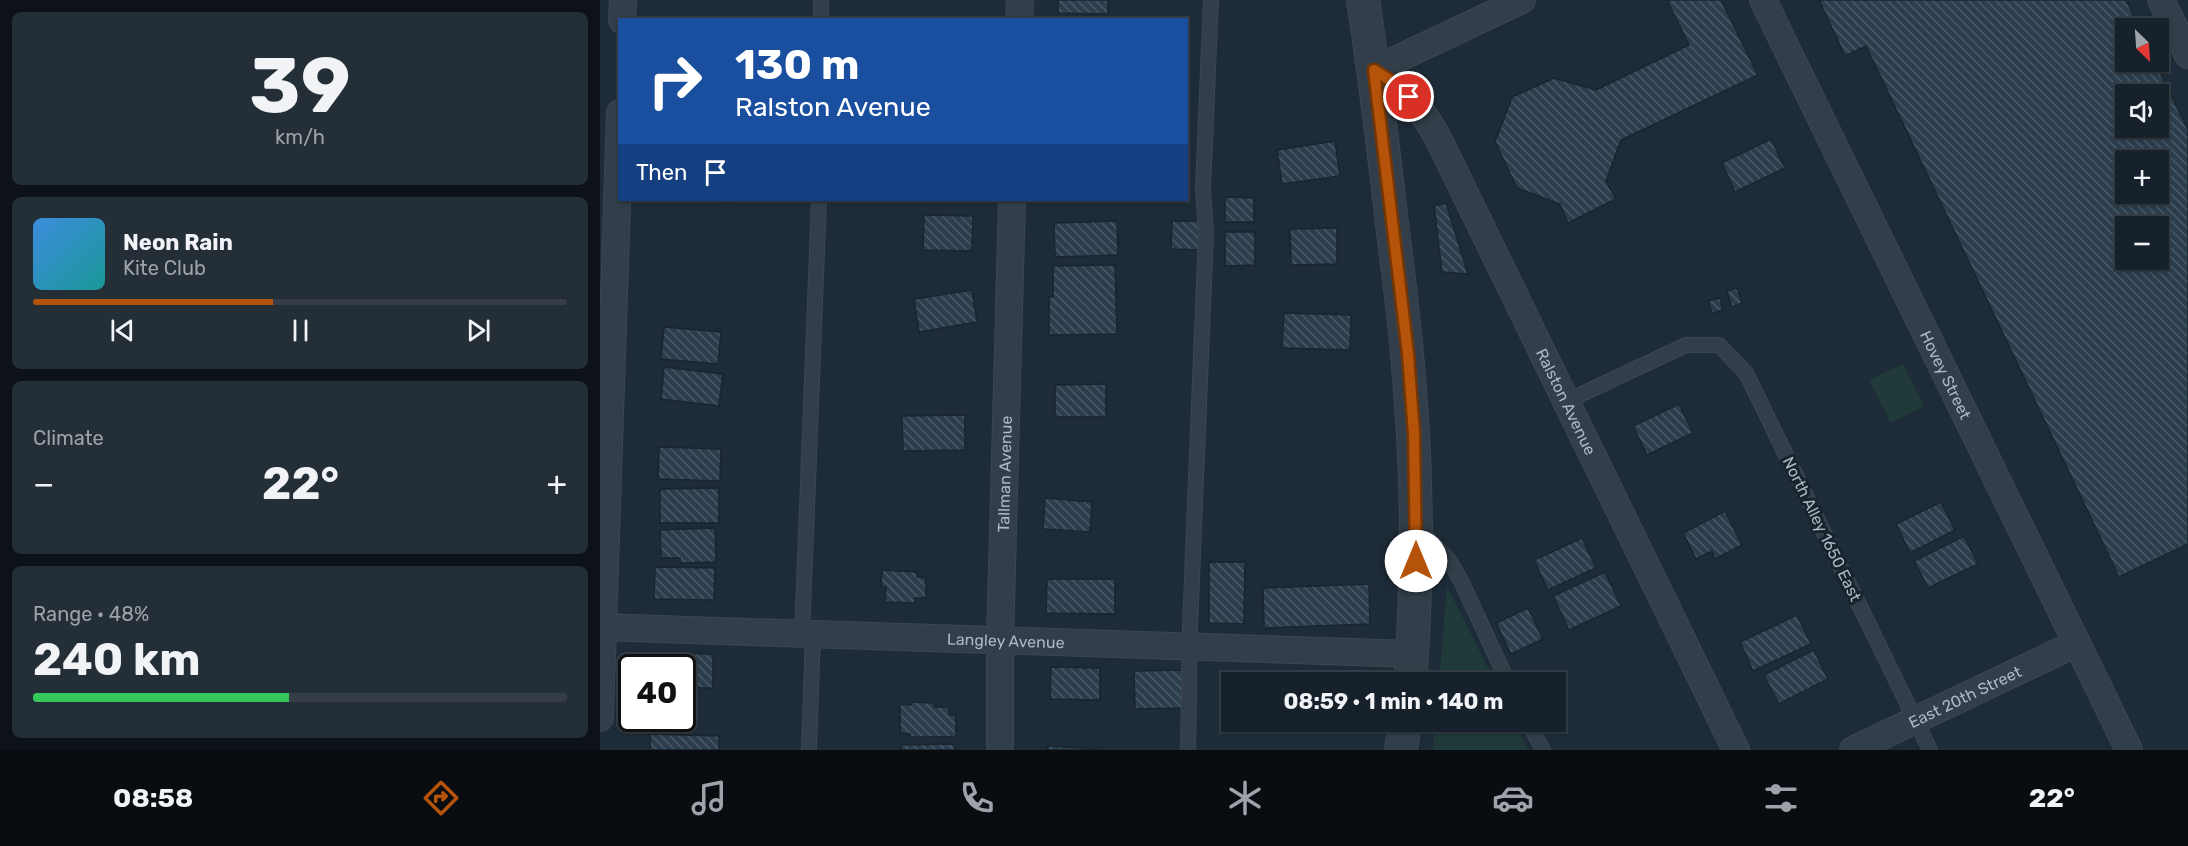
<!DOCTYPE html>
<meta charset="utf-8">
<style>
body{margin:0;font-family:Rubik,sans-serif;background:#232e37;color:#f1f3f6;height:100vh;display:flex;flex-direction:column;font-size:22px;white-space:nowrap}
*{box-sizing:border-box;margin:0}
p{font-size:20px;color:#9ea3a9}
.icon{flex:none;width:33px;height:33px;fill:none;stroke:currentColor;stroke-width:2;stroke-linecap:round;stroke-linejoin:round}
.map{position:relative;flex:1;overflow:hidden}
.panel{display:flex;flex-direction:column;gap:12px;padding:12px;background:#0c1218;width:600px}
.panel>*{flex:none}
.guide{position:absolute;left:18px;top:18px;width:570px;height:183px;border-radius:0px;box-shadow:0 2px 4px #0004,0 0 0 2px #353e47;background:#1a4fa0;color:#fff;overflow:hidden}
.needle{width:39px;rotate:155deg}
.fabs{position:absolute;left:1515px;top:18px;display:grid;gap:12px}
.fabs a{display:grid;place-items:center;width:54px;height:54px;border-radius:0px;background:#16212b;box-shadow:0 2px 4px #0004,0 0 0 2px #353e47;font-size:30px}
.speed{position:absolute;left:18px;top:654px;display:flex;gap:12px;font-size:30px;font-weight:700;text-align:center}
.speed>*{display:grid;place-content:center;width:78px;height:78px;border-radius:50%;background:#16212b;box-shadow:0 2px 4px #0004,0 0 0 2px #353e47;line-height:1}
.speed .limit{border:3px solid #111;border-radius:9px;background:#fff;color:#111}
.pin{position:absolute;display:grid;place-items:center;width:51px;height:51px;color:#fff;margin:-26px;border:3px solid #fff;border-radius:50%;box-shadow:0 2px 6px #0007}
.me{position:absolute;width:66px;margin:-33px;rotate:0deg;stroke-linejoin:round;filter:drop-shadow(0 0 4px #0008)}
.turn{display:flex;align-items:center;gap:21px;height:126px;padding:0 18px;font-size:27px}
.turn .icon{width:78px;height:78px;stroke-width:2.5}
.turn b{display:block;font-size:42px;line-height:51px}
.then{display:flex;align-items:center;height:57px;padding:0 18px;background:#0003;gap:12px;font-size:22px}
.big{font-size:45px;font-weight:700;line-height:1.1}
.panel .widget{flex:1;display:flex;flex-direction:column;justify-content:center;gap:9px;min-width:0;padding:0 21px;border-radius:9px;background:#232e37}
.panel .dial{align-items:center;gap:0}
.dial b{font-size:78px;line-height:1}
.song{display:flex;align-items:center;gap:18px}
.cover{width:72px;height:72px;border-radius:9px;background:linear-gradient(135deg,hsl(210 70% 55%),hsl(180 70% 35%))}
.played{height:6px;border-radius:3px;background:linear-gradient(90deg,#b45309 45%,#353e47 45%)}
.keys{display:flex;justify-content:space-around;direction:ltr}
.heat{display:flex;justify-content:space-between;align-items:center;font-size:33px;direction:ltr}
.charge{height:9px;border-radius:4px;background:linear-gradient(90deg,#34c759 48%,#353e47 0)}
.trip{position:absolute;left:621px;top:672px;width:345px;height:60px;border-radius:0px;background:#16212b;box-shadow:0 2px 4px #0004,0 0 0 2px #353e47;font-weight:700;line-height:60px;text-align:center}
.tabs{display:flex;height:96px;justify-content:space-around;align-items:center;background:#090d11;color:#9ea3a9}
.tabs .icon{width:42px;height:42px}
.tabs .on{color:#b45309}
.tabs b{font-size:27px;color:#f1f3f6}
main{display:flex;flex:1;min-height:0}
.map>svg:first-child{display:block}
.green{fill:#203a3a}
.building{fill:url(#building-back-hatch);stroke:#19252f;stroke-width:1.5;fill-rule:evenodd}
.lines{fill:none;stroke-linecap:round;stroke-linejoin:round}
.service-casing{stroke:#3b4752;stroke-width:16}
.minor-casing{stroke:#3b4752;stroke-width:28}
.tertiary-casing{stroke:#3b4752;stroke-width:34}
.service{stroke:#323e49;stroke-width:14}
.minor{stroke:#323e49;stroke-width:26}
.tertiary{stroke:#323e49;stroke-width:32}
.route-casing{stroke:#753606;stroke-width:15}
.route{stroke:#b45309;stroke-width:10}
.labels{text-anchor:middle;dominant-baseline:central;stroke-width:6;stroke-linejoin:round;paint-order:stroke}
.street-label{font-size:16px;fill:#abb9c6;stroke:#17232d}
</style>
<main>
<section class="panel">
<div class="widget dial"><b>39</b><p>km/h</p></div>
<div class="widget">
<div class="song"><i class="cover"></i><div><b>Neon Rain</b><p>Kite Club</p></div></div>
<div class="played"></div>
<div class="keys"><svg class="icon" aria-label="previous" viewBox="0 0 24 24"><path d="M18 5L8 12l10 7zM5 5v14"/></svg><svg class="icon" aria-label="pause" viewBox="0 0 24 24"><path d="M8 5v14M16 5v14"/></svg><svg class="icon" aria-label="next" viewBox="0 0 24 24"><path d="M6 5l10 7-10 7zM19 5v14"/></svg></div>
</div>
<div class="widget"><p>Climate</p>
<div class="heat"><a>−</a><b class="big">22°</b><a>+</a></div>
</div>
<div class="widget"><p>Range · 48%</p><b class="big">240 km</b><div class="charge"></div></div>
</section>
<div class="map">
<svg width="1588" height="750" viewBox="0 0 1588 750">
<defs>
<pattern id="building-back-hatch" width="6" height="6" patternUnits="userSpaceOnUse" patternTransform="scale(1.5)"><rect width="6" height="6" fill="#2c3e4d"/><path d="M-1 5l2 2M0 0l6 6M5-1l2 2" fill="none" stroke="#485865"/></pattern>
</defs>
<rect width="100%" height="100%" fill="#1e2c39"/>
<g class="green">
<polygon points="1303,364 1324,406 1291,423 1269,380"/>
<polygon points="847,586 895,682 839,682"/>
<polygon points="835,722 914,722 928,750 833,750"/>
</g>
<g class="building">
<polygon points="458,0 508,0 508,14 458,13"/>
<polygon points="1067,0 1121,0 1158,75 1021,140 1006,181 1016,199 968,223 960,204 917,188 895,142 912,97 954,78 996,90 1089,45"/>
<path d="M1219 0H1526L1540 28H1526V62H1555L1588 130V544L1519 577 1266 46 1245 56ZM1526 94H1558V128H1526ZM1526 160H1558V194H1526ZM1526 226H1558V260H1526Z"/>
<polygon points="1171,139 1185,168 1135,192 1122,163"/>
<polygon points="735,141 740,176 682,184 677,150"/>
<polygon points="625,197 654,198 654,222 625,222"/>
<polygon points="66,200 130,200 130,203"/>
<polygon points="846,203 868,274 842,272 834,206"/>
<polygon points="324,215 373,216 372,251 323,250"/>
<polygon points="517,221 518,255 455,257 454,223"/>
<polygon points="572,221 602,221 601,250 571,249"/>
<polygon points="737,228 737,264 691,265 690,229"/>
<polygon points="625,232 655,232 655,265 625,266"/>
<polygon points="515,265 517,334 449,335 449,297 453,297 453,266"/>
<polygon points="1137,288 1142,303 1132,307 1127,291"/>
<polygon points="372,290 377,322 319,332 314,299"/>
<polygon points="1120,298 1123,310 1112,313 1108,301"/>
<polygon points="684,313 751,315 750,350 682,348"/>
<polygon points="64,327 121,332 118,364 61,359"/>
<polygon points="64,367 123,374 119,406 61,399"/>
<polygon points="506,384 506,417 455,417 455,385"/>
<polygon points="1079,404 1093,433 1047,455 1033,426"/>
<polygon points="365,415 365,450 303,451 302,416"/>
<polygon points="59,447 121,449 120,481 58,479"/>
<polygon points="119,488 119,523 60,523 60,489"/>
<polygon points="445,498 492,502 490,532 443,529"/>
<polygon points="1341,502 1355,530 1310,553 1296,524"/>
<polygon points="1125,511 1142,545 1115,559 1112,551 1096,559 1083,533"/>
<polygon points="115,528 116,562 80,563 80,558 61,558 60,530"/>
<polygon points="1364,536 1378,564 1328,588 1314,561"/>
<polygon points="982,538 996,568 948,590 934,560"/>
<polygon points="609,562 645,562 644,624 609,623"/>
<polygon points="55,567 115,568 114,600 54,599"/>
<polygon points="282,570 317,572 317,577 326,578 326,598 315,598 315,603 285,602 286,587 281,586"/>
<polygon points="1005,572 1021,606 969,630 953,596"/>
<polygon points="447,579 515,579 515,614 446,613"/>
<polygon points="769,584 770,624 664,628 663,588"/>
<polygon points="928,608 943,639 911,654 896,623"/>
<polygon points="1197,615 1211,644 1153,671 1140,642"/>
<polygon points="1214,650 1228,679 1179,704 1164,675"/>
<polygon points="53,653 113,654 113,688 82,688 82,668 53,668"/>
<polygon points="451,667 500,668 500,700 450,699"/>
<polygon points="583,670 584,708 535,709 534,671"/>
<polygon points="311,702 334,703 334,707 349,707 349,715 356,715 356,737 310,737 310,734 300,733 300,704 311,705"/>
<polygon points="50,734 119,736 119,750 50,750"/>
<polygon points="354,744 355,750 301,750 301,745"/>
<polygon points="448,746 497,749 497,750 447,750"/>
</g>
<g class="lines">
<defs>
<g id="service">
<polyline points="221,0 221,20"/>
<polyline points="967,401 1086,345 1119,345 1146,373 1330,750"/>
<polyline points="820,530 849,560 861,581 908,682"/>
<polyline points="202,635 219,200"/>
<polyline points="928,722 943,750"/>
<polyline points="209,750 213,634"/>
<polyline points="588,750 590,626 606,233 603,189 611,0"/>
</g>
<g id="minor">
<path id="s1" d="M1163 0 1529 750"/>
<polyline points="1561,0 1588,55"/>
<polyline points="22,20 23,0"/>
<polyline points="419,20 420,0"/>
<path id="s2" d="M774 70C802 83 822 110 837 136L1136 750"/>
<polyline points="774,70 922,0"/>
<path id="s3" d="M0 627 813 654"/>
<polyline points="0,718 20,113"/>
<path id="s4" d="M400 750V641L412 200"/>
<path id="s5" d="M1253 750 1477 643"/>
</g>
<g id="tertiary">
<path d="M763 0C776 82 785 165 795 248 810 361 819 473 815 587 814 619 813 651 810 682"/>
<polyline points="801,750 805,722"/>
</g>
</defs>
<use href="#service" class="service-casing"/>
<use href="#minor" class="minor-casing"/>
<use href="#tertiary" class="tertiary-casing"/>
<use href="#service" class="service"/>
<use href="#minor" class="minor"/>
<use href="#tertiary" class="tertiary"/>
</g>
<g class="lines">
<defs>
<polyline id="route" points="809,97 796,84 774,70 808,354 814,434 816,561"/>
</defs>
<use href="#route" class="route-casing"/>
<use href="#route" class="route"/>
</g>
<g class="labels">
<g class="street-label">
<text stroke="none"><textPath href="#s1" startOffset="417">Hovey Street</textPath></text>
<text stroke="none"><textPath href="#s2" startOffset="388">Ralston Avenue</textPath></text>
<text stroke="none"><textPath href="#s4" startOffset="276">Tallman Avenue</textPath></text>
<text transform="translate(1222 529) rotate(64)">North Alley 1650 East</text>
<text stroke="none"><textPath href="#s3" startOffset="406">Langley Avenue</textPath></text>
<text stroke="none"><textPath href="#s5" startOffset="124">East 20th Street</textPath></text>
</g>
</g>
</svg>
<div class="fabs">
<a><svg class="needle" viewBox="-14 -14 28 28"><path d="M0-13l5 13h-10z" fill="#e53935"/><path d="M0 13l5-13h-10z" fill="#9ea3a9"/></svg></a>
<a><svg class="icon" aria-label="sound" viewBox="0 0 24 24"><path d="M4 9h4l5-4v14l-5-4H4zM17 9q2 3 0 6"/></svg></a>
<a>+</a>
<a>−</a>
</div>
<div class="speed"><div class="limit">40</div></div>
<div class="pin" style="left:809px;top:97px;background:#d93025"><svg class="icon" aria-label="arrive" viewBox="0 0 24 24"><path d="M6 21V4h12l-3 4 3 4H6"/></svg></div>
<svg class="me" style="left:816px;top:561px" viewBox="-20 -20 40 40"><circle r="19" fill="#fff"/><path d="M0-13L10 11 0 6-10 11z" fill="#b45309"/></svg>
<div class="trip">08:59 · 1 min · 140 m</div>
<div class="guide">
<div class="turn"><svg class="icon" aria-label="right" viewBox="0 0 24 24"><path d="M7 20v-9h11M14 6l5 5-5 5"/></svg><div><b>130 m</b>Ralston Avenue</div></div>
<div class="then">Then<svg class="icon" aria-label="arrive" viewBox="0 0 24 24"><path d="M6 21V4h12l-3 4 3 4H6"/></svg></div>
</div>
</div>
</main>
<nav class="tabs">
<b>08:58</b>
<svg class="icon on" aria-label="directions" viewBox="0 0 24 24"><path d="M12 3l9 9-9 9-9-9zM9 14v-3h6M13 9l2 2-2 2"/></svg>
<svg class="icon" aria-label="music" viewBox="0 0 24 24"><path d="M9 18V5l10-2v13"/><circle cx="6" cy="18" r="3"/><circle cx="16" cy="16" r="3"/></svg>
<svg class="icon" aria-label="phone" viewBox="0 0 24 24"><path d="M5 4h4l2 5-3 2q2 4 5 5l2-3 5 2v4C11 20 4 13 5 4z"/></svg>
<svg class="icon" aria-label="climate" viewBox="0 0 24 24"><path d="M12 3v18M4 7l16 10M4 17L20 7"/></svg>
<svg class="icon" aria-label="car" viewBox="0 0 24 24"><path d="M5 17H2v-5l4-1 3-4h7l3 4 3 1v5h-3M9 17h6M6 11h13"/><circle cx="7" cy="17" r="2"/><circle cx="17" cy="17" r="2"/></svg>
<svg class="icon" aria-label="filters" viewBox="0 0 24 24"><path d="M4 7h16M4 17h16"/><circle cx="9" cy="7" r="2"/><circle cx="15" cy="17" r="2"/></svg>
<b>22°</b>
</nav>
